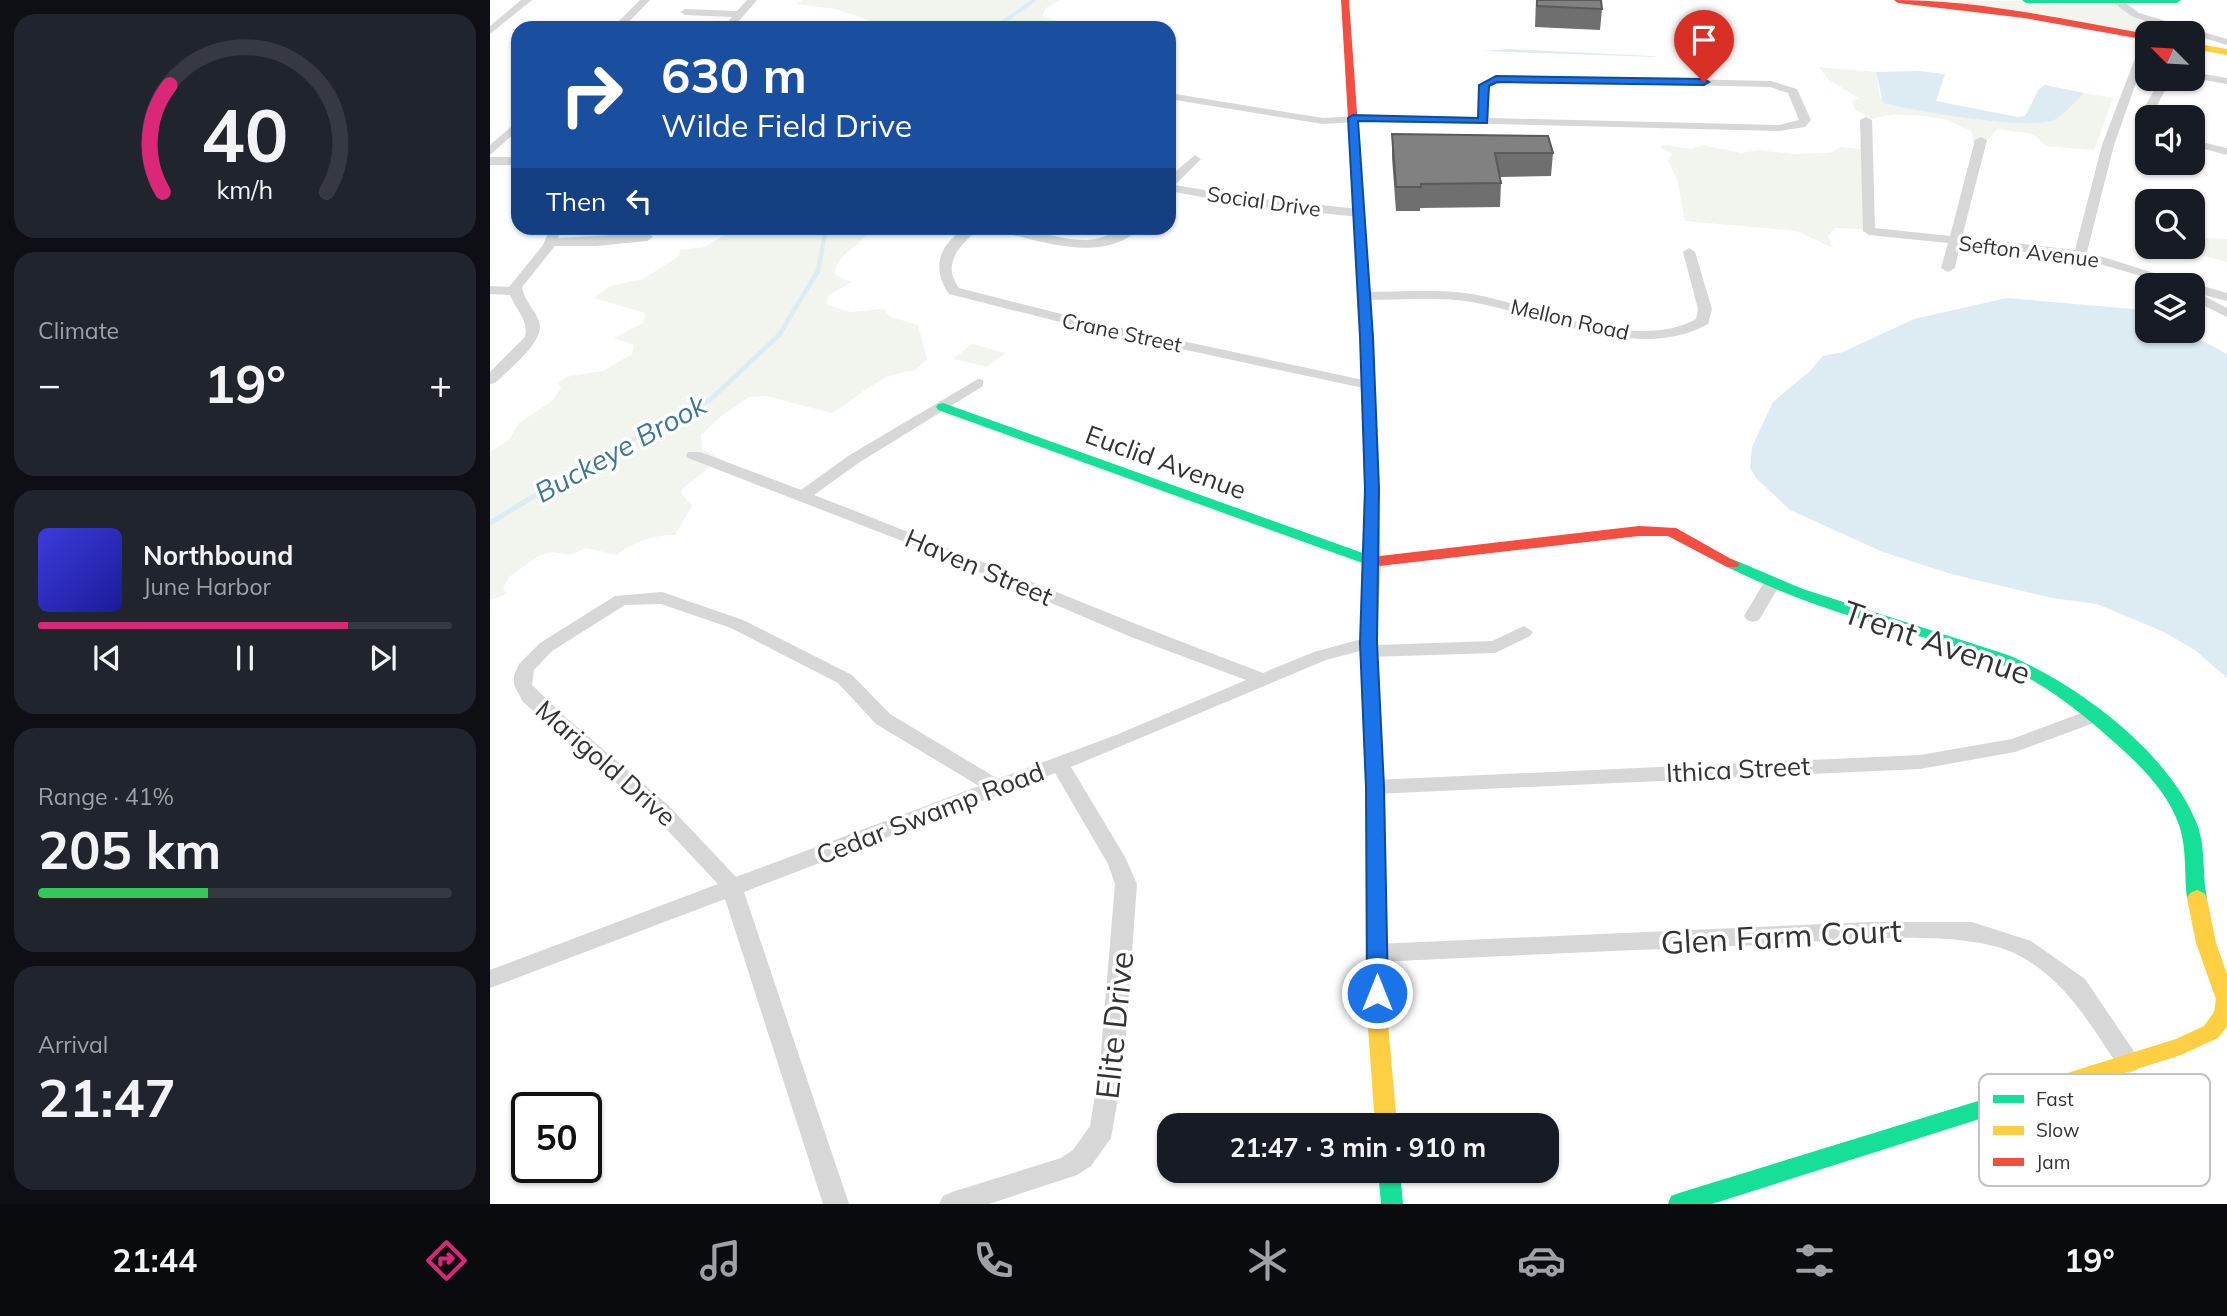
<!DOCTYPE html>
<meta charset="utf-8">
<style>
body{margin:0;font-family:Mulish,sans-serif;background:#20242c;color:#f1f3f6;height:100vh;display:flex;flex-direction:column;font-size:26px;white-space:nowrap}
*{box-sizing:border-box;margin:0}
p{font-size:23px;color:#9ea1a6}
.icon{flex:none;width:38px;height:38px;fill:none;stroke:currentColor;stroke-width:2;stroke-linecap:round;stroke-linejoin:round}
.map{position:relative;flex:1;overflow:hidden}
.panel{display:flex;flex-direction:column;gap:14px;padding:14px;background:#0d0f14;width:490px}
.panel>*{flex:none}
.top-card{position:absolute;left:21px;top:21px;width:665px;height:214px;border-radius:21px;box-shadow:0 2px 5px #0004;background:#1a4fa0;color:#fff;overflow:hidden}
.needle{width:46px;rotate:294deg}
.controls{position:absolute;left:1645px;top:21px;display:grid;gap:14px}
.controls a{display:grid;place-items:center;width:70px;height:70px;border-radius:14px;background:#171b24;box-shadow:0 2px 5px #0004;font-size:35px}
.speed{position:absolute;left:21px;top:1092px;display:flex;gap:14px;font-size:35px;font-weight:700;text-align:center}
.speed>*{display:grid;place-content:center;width:91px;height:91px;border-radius:50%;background:#171b24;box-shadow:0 2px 5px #0004;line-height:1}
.speed .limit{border:4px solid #111;border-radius:10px;background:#fff;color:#111}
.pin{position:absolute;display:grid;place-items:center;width:60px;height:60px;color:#fff;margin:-72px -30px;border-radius:50% 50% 50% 0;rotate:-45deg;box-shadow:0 0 7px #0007}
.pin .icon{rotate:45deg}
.me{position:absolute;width:77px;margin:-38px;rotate:0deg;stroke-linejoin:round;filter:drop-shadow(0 0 5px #0008)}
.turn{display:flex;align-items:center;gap:24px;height:147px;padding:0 35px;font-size:32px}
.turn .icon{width:91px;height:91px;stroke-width:2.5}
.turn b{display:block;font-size:49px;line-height:60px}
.then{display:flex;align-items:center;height:66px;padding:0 35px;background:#0003;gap:14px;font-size:26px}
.big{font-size:52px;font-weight:700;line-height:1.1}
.panel .tile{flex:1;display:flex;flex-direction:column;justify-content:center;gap:10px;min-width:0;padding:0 24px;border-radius:21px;background:#20242c}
.panel .dial{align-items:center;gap:0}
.dial svg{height:182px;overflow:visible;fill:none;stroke:#363941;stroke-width:7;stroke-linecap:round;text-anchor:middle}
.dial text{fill:#f1f3f6;stroke:none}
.song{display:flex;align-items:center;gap:21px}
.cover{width:84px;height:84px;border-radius:10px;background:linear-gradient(135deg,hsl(240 70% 55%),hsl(240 70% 35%))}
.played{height:7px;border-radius:4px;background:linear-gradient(90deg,#db2777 75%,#363941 75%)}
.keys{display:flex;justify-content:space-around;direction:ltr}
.heat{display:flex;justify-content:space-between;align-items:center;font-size:38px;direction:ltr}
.charge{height:10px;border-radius:5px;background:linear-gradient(90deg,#34c759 41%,#363941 0)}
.trip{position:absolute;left:667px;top:1113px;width:402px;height:70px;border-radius:21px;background:#171b24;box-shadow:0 2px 5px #0004;font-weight:700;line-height:70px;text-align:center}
.tabs{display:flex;height:112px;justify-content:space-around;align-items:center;background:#090b0e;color:#9ea1a6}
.tabs .icon{width:49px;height:49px}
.tabs .active{color:#db2777}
.tabs b{font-size:32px;color:#f1f3f6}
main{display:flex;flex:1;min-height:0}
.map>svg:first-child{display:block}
.green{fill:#f1f5ed}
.water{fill:#ddebf3}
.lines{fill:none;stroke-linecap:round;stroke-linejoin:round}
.stream-far2{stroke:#ddebf3;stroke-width:3.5}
.stream-far1{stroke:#ddebf3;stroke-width:4.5}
.stream{stroke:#ddebf3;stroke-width:5}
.street{fill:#d7d7d7;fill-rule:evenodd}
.fast{fill:#16e098;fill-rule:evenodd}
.slow{fill:#ffcf43;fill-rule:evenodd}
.jam{fill:#f24e42;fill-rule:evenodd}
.wall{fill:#6f6f6f}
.building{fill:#818181;stroke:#5a5a5a;stroke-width:2}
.route{fill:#1a73e8;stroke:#114b97;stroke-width:2}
.labels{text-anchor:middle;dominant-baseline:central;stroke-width:7;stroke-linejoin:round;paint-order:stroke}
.far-street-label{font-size:21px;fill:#333;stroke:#fff}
.street-label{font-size:26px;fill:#333;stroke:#fff}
.water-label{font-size:28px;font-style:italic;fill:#3f7597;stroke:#fff}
.near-street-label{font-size:32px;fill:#333;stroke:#fff}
.key{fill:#fff;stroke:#c2c2c2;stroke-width:2}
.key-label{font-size:19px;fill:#333}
</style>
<main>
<section class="panel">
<div class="tile dial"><svg viewBox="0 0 100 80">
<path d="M14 69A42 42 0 1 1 86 69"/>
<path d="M14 69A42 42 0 0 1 17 22" stroke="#db2777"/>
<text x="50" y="56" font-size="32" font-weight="700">40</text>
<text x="50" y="72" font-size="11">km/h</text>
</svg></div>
<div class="tile"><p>Climate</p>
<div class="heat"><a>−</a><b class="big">19°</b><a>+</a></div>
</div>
<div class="tile">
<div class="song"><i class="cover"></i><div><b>Northbound</b><p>June Harbor</p></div></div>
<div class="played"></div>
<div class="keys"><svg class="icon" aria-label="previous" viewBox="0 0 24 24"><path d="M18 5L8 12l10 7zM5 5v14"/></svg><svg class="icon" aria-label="pause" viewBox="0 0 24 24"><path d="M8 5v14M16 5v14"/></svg><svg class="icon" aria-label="next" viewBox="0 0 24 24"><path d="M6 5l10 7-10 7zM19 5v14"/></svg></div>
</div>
<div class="tile"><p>Range · 41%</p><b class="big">205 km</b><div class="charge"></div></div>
<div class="tile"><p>Arrival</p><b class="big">21:47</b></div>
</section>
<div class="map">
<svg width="1737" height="1204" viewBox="0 0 1737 1204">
<rect width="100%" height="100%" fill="#fff"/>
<g class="green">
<polygon points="313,0 571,0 556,8 552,16 570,22 621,24 622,28 391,28 393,25 346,9 306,4"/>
<polygon points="1438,0 1621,2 1664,20 1657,37"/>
<polygon points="1329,67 1386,72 1390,98 1558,121 1566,119 1594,93 1623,98 1604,150 1556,146 1543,134 1508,129 1498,139 1491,140 1490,148 1483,143 1482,132 1458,120 1434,116 1404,114 1381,119 1365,109 1362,102 1368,98 1338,79"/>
<polygon points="1174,145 1202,149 1212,145 1251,153 1267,150 1303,154 1340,153 1351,147 1377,150 1376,229 1344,228 1338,236 1343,248 1307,231 1195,221 1187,179 1178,161 1182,154 1170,147"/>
<path d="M236 228H380C376 233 376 237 371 241 360 251 345 258 345 275L362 282 338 296 337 305 361 312 393 309 401 317 428 325 437 359 424 371C389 373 370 396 342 413L276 396 259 397 231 416 211 435 212 449 230 459 193 488 191 493 202 506 185 535C162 535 145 541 127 555L96 548 80 555 62 552 48 556 19 577 13 589 17 594 0 600V452L19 440 29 423 62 401 71 388 68 382 80 376 113 371 142 354 144 345 124 338 153 323 155 313 104 298 120 286 153 279 188 257 190 250 214 247 235 235Z"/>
<polygon points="1719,238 1737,239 1737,262 1680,247 1703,247 1703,240"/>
<polygon points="482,344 515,353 497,367 463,359"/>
</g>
<g class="water">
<polygon points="1018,49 1162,56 1168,57 993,51"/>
<path d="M1428 71 1455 74 1446 101 1527 117 1535 116 1549 89 1555 85 1594 93C1585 101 1576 113 1566 119 1542 132 1423 110 1393 103L1386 72Z"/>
<polygon points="1517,298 1643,309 1657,314 1657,331 1694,331 1737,354 1737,678 1705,650 1672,631 1607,604 1562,598 1461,574 1393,552 1300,510 1266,478 1260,468 1262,447 1283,402 1320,371 1333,356 1353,352 1424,319"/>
</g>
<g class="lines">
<polyline class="stream-far2" points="505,28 544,0"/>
<polyline class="stream-far1" points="101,461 220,400 289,335 328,271 335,234 341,228"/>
<polyline class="stream" points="0,523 105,459"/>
<g class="street">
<polygon points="31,0 42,0 0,34 0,26"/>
<polygon points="150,0 160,0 133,28 122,28"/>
<polygon points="257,0 267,0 248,22 322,25 327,28 240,28 235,25 242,17 195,15 190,12 195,9 247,11"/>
<polygon points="1625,0 1632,0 1649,13 1737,39 1737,45 1643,17 1625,4"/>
<polygon points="1657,37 1657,52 1624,145 1597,252 1702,285 1706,284 1737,293 1737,301 1710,294 1737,308 1737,317 1703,300 1703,285 1682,285 1589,258 1470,245 1465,268 1458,272 1451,268 1458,243 1379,235 1373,231 1370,120 1376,117 1382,120 1385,228 1460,236 1485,140 1491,137 1497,140 1472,237 1585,250 1612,145 1652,40"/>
<polygon points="1703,72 1737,78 1737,84 1703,78"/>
<path d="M1015 75 1281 81 1307 89 1321 120 1315 127 1289 131 881 121 833 124 679 99V93L833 118 881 115 988 117 989 85ZM1016 81 1280 87 1298 93 1309 120 1289 125 999 118V87Z"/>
<polygon points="1671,79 1681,79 1664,111 1664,117 1654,119 1652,111"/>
<polygon points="28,121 28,130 0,155 0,145"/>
<polygon points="1703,140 1737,148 1737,155 1703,146"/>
<polygon points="705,155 711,159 685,185 762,198 869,209 875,213 869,217 762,206 679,191 679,177"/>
<rect x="0" y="157" width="28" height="8"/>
<path d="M60 228H72L68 238 157 233 163 237 157 241 107 246H65L32 287C34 301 45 309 49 322 56 341 18 370 5 383L0 384V372L35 337C39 320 26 310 20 295L0 294V286L19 287 53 245Z"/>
<path d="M475 228H489C472 245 450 262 469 288L595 320 878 381 885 385 878 389 594 328 459 294C441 268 449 245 475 228Z"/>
<path d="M504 228C535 225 565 241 597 240 617 239 632 226 650 228 621 258 571 247 535 238 525 235 511 234 504 228Z"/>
<path d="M1199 248 1205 252 1222 309 1218 324C1149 363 1054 315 982 302 947 296 910 300 874 300L867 296 874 292C910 292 946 288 982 294 1046 305 1146 353 1206 319L1208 309 1193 252Z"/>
<path d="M488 379 493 380V386L370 462 324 495C475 553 622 617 773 673L824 652 879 637 885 639 887 645 1002 641 1034 626 1043 632 1040 636 1005 653 879 657 870 651 836 660 581 767 635 857 647 884 634 1063 621 1138 601 1166 587 1175 499 1204H449L453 1196 462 1192 571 1158 583 1150 600 1126 610 1063 625 884 618 864 565 773 254 892 359 1204H333L235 899 0 988V970L228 884 164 816 33 702 24 685V675L29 664 50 643 125 596 172 592 253 620 362 675 400 714 508 779 626 735 756 680 641 637 451 556 198 458 196 455 198 452H210L311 490 358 456ZM171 604 241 628 348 683 386 724 489 786 246 877 178 805 73 715 42 685 44 670 62 651 135 605Z"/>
<polygon points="1282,578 1291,583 1269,620 1263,622 1257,620 1254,616 1276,579"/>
<polygon points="1605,708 1612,710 1614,715 1612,720 1525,752 1430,769 885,794 878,792 875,787 878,782 885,780 1430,755 1522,739"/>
<path d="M1380 922H1482L1541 941 1595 979 1647 1056 1651 1063 1647 1070 1639 1073 1631 1070C1601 1026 1576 979 1526 954 1471 926 1333 942 1268 945 1141 950 1014 956 887 962L879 959 876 953 879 947 887 944Z"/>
</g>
<g class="fast">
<polygon points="1532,0 1691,0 1687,3 1536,3"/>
<polygon points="453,403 884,557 895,558 898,561 890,566 878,565 448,410 446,407 448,404"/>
<path d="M1242 559 1313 589 1518 655C1588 685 1678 751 1707 824 1716 847 1712 874 1717 898L1714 903 1707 906 1700 903 1697 898C1694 874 1697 848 1689 825 1677 791 1650 765 1624 742 1594 715 1562 689 1525 671 1477 647 1422 635 1370 619 1324 605 1280 588 1237 567L1234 564 1237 561Z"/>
<polygon points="1540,1085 1548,1087 1551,1094 1548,1101 1540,1103 1222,1204 1178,1204 1181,1196 1189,1193"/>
<polygon points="888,1171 910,1171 913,1204 891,1204"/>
</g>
<g class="slow">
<polygon points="1703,43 1737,49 1737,55 1703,49"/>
<polygon points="881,478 888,482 891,562 887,643 894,787 897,1013 907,1125 885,1125 877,1013 876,787 871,643 875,562 874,482"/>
<polygon points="1707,890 1714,893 1717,898 1726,943 1737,974 1737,1027 1728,1038 1691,1055 1540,1103 1532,1101 1529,1094 1532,1087 1686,1039 1714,1026 1724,1012 1726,999 1706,943 1697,898 1700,893"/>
</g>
<g class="jam">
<polygon points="851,0 859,0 883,337 888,482 881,486 874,482 871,337"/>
<path d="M1404 0C1488 0 1574 19 1657 34V40L1534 18 1408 3Z"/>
<polygon points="1149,526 1186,528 1250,564 1247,567 1237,567 1178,536 1149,536 890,566 882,561 890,556"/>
</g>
</g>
<g class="wall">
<polygon points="1046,0 1112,9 1110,30 1045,27"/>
<polygon points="902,134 1063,153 1061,176 1010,177 1011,183 1010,207 930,208 930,211 906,211 902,158"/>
</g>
<g class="building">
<polygon points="1047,0 1111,0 1112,9 1047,6"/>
<polygon points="902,134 1058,136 1063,153 1005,153 1011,183 931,184 931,187 906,187"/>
</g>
<polygon class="route" points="1006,76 1214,79 1219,82 1214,85 1007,82 999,86 997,123 868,121 883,337 889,489 887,643 894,787 898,993 895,999 887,1001 880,999 877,993 876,787 870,643 875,489 870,337 858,118 863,115 988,118 989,85"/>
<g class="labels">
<g class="far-street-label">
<text transform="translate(774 201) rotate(8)">Social Drive</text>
<text transform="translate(1539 251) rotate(7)">Sefton Avenue</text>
<text transform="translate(1080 319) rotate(13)">Mellon Road</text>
<text transform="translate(632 332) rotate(12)">Crane Street</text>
</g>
<g class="street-label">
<text transform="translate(676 462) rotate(20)">Euclid Avenue</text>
<text transform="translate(489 567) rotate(23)">Haven Street</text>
<text transform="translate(116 763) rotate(41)">Marigold Drive</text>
<text transform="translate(1248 769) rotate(-3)">Ithica Street</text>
<text transform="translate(440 813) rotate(-21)">Cedar Swamp Road</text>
</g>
<g class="water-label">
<text transform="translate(130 448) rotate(-29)">Buckeye Brook</text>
</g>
<g class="near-street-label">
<text transform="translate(1447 642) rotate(19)">Trent Avenue</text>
<text transform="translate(1291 936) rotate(-3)">Glen Farm Court</text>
<text transform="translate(624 1025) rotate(-84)">Elite Drive</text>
</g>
</g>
<rect x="1489" y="1074" width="231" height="112" rx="10" class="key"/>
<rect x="1503" y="1095" width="31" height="8" fill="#16e098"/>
<rect x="1503" y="1126" width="31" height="9" fill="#ffcf43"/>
<rect x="1503" y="1158" width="31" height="8" fill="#f24e42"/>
<g class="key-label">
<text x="1546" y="1106">Fast</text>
<text x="1546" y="1137">Slow</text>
<text x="1546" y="1169">Jam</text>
</g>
</svg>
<div class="controls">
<a><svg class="needle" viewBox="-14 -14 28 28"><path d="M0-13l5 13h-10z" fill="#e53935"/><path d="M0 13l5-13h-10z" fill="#9ea1a6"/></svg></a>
<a><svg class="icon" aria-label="sound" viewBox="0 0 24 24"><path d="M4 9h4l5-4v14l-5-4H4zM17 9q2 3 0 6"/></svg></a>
<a><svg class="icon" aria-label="search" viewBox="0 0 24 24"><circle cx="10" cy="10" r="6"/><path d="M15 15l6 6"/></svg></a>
<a><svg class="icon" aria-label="layers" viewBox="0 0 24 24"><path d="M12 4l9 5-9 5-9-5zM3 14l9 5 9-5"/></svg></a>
</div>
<div class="speed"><div class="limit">50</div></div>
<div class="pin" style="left:1214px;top:82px;background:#d93025"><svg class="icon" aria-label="arrive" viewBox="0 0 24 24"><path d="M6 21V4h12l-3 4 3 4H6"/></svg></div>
<svg class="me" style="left:887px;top:993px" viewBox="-20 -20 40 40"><circle r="17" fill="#1a73e8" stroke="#fff" stroke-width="3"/><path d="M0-11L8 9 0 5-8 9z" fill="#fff"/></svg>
<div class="trip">21:47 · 3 min · 910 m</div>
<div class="top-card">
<div class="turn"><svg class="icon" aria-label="right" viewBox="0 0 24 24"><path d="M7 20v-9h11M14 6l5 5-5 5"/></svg><div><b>630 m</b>Wilde Field Drive</div></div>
<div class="then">Then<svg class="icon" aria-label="left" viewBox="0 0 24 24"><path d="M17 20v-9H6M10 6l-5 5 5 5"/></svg></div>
</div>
</div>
</main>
<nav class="tabs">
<b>21:44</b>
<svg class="icon active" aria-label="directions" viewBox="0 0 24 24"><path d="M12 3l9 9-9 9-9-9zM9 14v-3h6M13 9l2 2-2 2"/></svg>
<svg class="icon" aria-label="music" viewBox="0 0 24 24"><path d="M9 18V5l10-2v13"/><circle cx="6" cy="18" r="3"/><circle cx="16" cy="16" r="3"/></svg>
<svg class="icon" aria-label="phone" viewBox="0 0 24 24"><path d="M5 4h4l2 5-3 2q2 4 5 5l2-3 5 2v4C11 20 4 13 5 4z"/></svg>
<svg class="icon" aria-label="climate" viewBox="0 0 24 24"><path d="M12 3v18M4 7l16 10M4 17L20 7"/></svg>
<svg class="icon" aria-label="car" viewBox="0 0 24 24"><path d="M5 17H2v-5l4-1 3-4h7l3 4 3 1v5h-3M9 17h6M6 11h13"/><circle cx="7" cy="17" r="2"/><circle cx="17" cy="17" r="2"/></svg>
<svg class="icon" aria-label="filters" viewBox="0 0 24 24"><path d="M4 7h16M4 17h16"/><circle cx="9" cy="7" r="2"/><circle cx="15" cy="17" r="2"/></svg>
<b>19°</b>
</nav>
